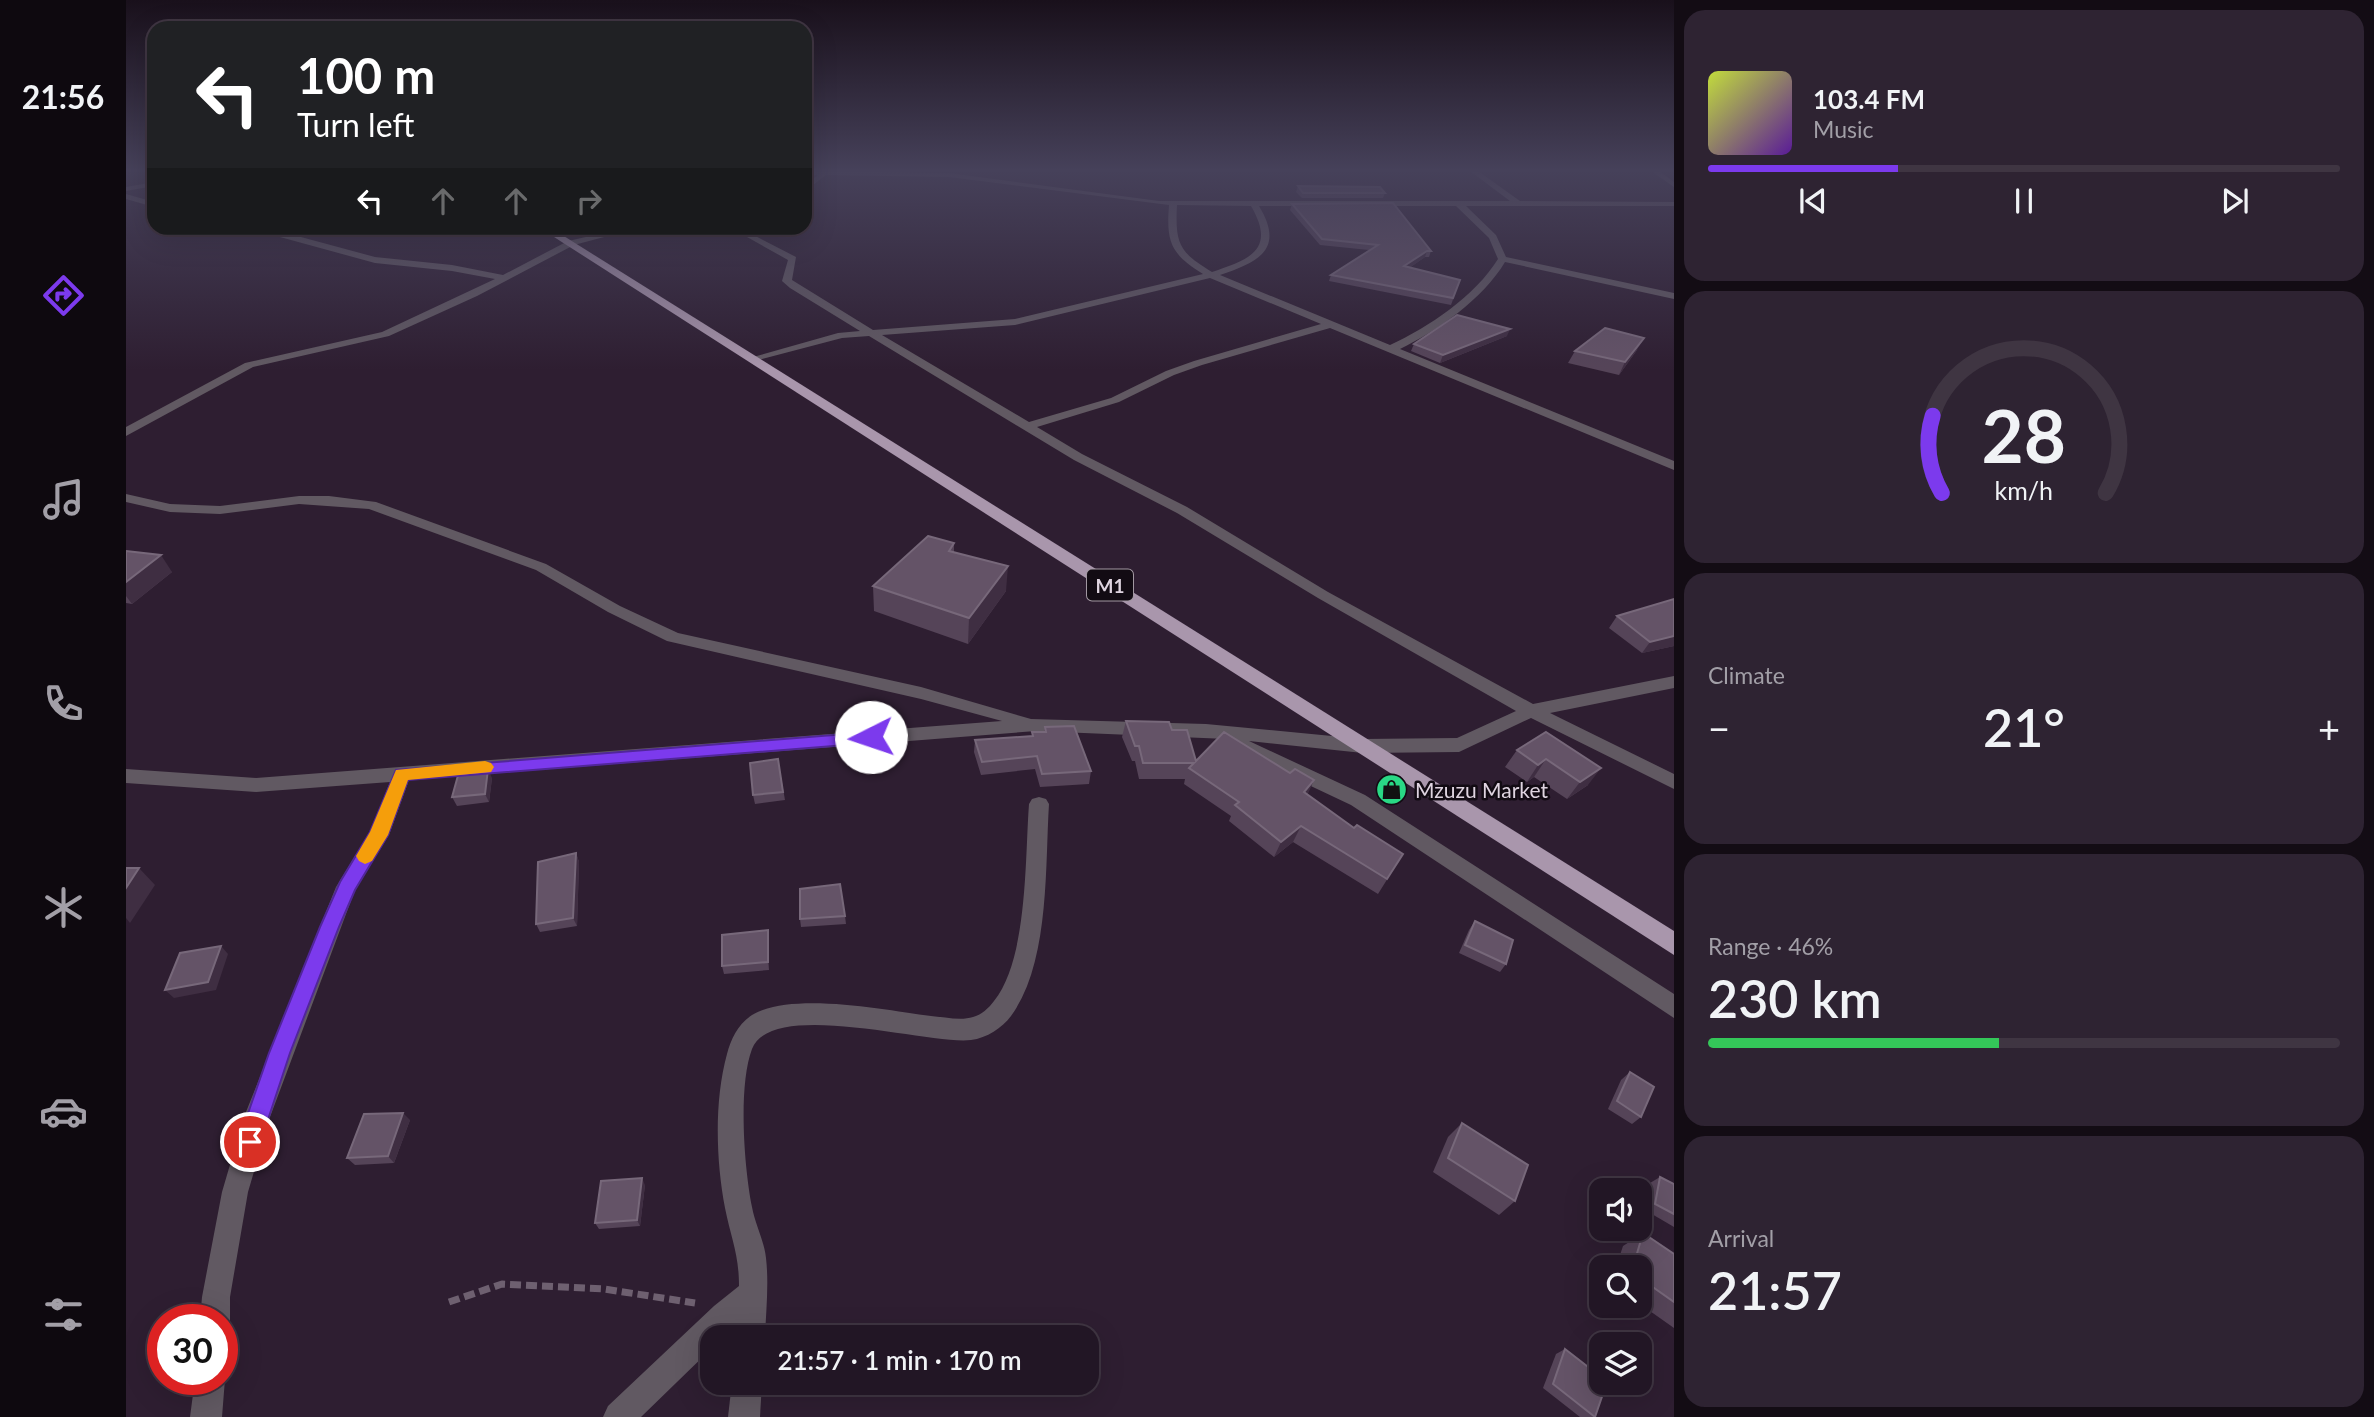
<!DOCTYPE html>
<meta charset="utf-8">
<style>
body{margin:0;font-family:Lato,sans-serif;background:#2e2332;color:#f1f3f6;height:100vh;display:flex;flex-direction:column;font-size:26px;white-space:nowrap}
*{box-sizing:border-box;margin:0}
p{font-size:23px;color:#a29fa7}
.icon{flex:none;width:38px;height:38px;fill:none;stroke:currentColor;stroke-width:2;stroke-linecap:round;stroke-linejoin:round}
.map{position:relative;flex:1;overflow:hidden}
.drawer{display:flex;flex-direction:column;gap:10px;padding:10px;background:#130c14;width:700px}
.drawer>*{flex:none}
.banner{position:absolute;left:21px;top:21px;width:665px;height:214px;border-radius:21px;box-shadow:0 7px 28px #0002,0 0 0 2px #3f3542;background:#202124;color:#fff;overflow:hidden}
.tools{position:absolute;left:1463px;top:1178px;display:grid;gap:14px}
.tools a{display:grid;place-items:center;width:63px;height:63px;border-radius:14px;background:#221625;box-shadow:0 7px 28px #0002,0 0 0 2px #3f3542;font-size:35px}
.speed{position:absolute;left:21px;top:1304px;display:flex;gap:14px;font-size:35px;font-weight:700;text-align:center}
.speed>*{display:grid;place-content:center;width:91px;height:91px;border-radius:50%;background:#221625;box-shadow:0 7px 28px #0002,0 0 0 2px #3f3542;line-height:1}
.speed .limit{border:10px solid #d22;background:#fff;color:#111}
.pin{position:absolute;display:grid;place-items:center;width:60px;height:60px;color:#fff;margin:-30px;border:4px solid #fff;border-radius:50%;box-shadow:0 2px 7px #0007}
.me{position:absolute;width:77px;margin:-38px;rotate:266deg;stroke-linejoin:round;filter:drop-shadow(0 0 5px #0008)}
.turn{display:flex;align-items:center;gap:24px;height:147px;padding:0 35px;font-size:32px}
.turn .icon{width:91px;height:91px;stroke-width:2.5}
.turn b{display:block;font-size:49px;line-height:60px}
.lanes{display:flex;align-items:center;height:66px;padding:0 35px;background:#0003;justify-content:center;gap:35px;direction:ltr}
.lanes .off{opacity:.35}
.big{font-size:52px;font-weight:600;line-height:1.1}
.drawer .widget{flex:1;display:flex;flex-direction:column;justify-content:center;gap:10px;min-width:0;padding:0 24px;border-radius:21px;background:#2e2332}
.drawer .dial{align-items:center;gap:0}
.dial svg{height:182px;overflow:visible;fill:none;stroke:#3f3542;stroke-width:7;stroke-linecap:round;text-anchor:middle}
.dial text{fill:#f1f3f6;stroke:none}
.song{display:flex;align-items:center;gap:21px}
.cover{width:84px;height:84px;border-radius:10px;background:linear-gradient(135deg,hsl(70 70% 55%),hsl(270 70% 35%))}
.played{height:7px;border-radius:4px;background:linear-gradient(90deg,#7c3aed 30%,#3f3542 30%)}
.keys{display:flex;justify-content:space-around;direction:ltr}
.heat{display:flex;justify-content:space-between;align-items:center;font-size:38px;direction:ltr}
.charge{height:10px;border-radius:5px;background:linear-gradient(90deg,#34c759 46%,#3f3542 0)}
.trip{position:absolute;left:574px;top:1325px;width:399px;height:70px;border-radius:21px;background:#221625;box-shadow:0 7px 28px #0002,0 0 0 2px #3f3542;font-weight:600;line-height:70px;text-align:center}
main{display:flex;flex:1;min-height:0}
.dock{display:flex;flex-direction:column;width:126px;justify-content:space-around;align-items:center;background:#0e090f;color:#a29fa7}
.dock .icon{width:49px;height:49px}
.dock .active{color:#7c3aed}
.dock b{font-size:32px;color:#f1f3f6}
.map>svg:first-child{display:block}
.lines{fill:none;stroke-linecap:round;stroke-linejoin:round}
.path{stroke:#6e6070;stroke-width:7;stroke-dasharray:11 5;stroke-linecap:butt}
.minor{fill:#615962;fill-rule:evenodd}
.trunk{fill:#a996ac;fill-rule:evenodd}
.wall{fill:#554458}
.shaded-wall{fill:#3f2e42}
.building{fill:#645367;stroke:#77687a;stroke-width:2}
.route{fill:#7c3aed;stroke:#51269a;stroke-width:2}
.slow{fill:#f59e0b}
.labels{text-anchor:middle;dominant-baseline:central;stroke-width:5;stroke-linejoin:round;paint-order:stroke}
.shield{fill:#120b13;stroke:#a298a2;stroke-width:2}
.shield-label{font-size:19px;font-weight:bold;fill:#dfd4e0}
.poi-label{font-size:21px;fill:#dfd4e0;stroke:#120b13;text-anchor:start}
</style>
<main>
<nav class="dock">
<b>21:56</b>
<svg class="icon active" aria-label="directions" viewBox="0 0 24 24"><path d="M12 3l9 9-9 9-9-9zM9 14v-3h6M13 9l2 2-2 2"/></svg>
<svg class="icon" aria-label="music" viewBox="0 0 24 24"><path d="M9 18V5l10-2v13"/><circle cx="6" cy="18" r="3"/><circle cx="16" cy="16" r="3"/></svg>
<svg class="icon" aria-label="phone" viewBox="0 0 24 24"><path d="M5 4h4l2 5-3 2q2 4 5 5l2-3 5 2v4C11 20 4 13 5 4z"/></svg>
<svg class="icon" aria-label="climate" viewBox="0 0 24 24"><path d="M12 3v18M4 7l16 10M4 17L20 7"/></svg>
<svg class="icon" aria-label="car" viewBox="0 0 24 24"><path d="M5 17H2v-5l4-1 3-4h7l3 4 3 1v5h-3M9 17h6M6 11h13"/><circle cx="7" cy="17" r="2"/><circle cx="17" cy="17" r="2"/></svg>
<svg class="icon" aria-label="filters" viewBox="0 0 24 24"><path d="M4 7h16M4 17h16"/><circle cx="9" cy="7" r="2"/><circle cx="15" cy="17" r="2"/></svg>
</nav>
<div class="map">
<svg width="1548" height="1417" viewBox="0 0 1548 1417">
<rect width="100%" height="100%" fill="#2e1e31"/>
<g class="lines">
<polyline class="path" points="323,1302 376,1284 478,1289 569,1303"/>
<g class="minor">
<path d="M679 171 823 173 1033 201H1384L1344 171H1352L1394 201 1548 202V206H1340L1370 235 1380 257 1548 293V299L1379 262C1357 299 1311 331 1274 349L1548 461V470L1204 328 1076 365 1048 375 993 402 911 427 956 454 1061 507 1202 592 1407 704 1548 676V688L1424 713 1548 774V789L1405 718 1333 752 1237 753 1123 741 1239 795 1548 994V1018L1225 805 1102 747 1099 742 1101 739 910 731 283 780 263 835 229 890 144 1117 122 1192 104 1297V1320L96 1332V1320H74L76 1297 96 1192 118 1117 210 887 244 832 264 782 130 792 0 783V769L130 778 876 721 795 699 541 641 482 612 410 570 243 509 173 504 94 514 44 512 0 502V494L44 504 94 506 173 496H203L250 502 420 564 494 606 552 633 795 687 905 719 1080 724 1237 739 1331 738 1390 711 1192 598 1051 513 948 460 743 336 716 338 625 362 620 359 712 333 734 331 664 288 656 281 662 260 605 228H614L670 257 666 280 747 330 889 319 1077 274C1045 254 1040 243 1043 205L823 177 700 175 679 191V185L692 175H679ZM1051 205 1125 206C1150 249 1125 259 1086 272 1053 252 1049 244 1051 205ZM1133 206H1330L1363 238 1372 259C1349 296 1303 327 1264 345L1094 275C1133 262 1159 249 1133 206ZM1084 278 1195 324 1068 361 1040 371 985 398 903 422 756 335 889 325Z"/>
<polygon points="1525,171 1533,171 1548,182 1548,187"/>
<polygon points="28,182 28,186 0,191 0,187"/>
<polygon points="0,194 28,202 28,207 0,199"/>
<polygon points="140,228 148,228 149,230 249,257 326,265 377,275 442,241 500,228 512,228 448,245 351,296 263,336 127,367 0,436 0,427 119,363 256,332 369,279 326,271 249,263 143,234"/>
<path d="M913 797 920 799 923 804C919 866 924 963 885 1016 876 1028 861 1038 845 1040 802 1045 646 998 626 1049 612 1086 618 1167 626 1207 629 1224 638 1240 640 1258 643 1284 640 1311 639 1337H609L610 1325 597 1337H586V1348L515 1417H477L482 1406 588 1306 613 1286C613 1254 605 1238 599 1208 590 1161 588 1101 601 1054 605 1039 612 1024 626 1015 666 991 759 1010 805 1016 818 1017 835 1021 847 1017 855 1015 863 1008 868 1001 902 959 899 857 903 804L906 799Z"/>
<polygon points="96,1372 99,1379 96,1417 64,1417 69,1379 96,1379"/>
<polygon points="606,1382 636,1382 634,1417 602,1417"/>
</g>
<polygon class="trunk" points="414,228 425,228 1548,931 1548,955"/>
</g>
<g class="wall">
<polygon points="1172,186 1259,193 1257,198 1176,198 1170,192"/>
<polygon points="1166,204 1305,251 1303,257 1299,257 1283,268 1334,280 1325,305 1203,281 1205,275 1243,250 1194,245 1164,210"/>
<polygon points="1381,336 1314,363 1285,351 1288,344"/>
<polygon points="1511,350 1493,375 1442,363 1449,351"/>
<polygon points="828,543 828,552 880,591 842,644 748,611 747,586"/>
<polygon points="0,551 46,572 6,604 0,603"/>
<polygon points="1491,616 1548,646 1516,653 1483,628"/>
<polygon points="1000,721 1046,730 1070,761 1164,773 1188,780 1181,794 1228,828 1277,854 1252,894 1167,842 1148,857 1103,821 1105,816 1058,784 1059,779 1013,779 1009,761 1006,761 996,737"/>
<polygon points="919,727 965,771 963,784 914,787 909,769 855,775 848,752 849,740 906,736 906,732 918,732"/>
<polygon points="1420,732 1462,785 1441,799 1408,777 1401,782 1379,767 1391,750"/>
<polygon points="652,759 659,800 629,804 627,795"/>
<polygon points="366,778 363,802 331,806 326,797"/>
<polygon points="450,853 453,862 451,926 414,932 410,924"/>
<polygon points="719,916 720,924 675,927 674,919"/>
<polygon points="1349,921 1380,964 1374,972 1333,953 1343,930"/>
<polygon points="643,939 643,970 598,974 596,966"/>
<polygon points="1504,1072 1515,1117 1506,1124 1482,1109 1495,1080"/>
<polygon points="284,1120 268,1163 229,1165 221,1158"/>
<polygon points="1336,1123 1389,1201 1373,1215 1307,1172 1322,1137"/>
<polygon points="1534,1177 1548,1184 1548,1227 1519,1210 1524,1183"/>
<polygon points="519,1185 514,1226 473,1229 469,1223"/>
<polygon points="1517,1233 1548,1254 1548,1328 1514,1304 1514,1267 1490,1267 1497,1246"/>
<polygon points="1439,1349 1469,1417 1454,1417 1417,1388 1430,1354"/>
</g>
<g class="shaded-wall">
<polygon points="1301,251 1299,257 1276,273 1278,266"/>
<polygon points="1384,329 1381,336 1314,363 1317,355"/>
<polygon points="1518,338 1511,350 1493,375 1499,362"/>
<polygon points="35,555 46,572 6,604 0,596 0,582"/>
<polygon points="882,566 880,591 842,644 843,618"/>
<polygon points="1548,636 1548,646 1516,653 1524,642"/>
<polygon points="1420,759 1408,777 1401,782 1412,765"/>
<polygon points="1475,768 1462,785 1441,799 1454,782"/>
<polygon points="362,769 366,778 363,802 359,794"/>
<polygon points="1188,780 1181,796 1178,792"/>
<polygon points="1175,826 1167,842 1148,857 1155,842"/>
<polygon points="450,853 453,862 451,926 447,918"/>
<polygon points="13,868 29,885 4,923 0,918 0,888"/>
<polygon points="642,930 643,939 643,970 642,962"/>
<polygon points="95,946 102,954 90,990 48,998 39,990"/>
<polygon points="277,1113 284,1120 268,1163 262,1156"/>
<polygon points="516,1178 519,1185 514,1226 511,1220"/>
</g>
<g class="building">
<polygon points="1172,186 1254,187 1259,193 1177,193"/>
<polygon points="1267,203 1305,251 1301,251 1278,266 1334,280 1327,298 1205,275 1252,245 1196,239 1166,204"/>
<polygon points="1331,315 1384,329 1317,355 1288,344"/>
<polygon points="1479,328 1518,338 1499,362 1449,351"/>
<polygon points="802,536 828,543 823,551 882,566 843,618 747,586"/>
<polygon points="0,551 35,555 0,582"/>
<polygon points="1548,599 1548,636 1524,642 1491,616"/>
<polygon points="1000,721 1043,722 1046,730 1061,730 1070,761 1098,732 1164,773 1169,769 1188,780 1178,792 1228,828 1231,825 1277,854 1261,879 1175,826 1155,842 1109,805 1113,802 1063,768 1068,763 1017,763 1013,746 1009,746"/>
<polygon points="948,726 965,771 916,774 911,756 856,762 849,740 907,736 906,732 920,732 919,727"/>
<polygon points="1420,732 1475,768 1454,782 1420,759 1412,765 1391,750"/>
<polygon points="652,759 657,792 627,795 624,763"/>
<polygon points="362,769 359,794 326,797 333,772"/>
<polygon points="450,853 447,918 410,924 412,862"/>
<polygon points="0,868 13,868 0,888"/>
<polygon points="714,884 719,916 674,919 674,889"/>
<polygon points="1349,921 1387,940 1380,964 1339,945"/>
<polygon points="642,930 642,962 596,966 596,935"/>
<polygon points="95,946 82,982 39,990 54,953"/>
<polygon points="1504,1072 1528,1087 1515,1117 1491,1101"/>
<polygon points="277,1113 262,1156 221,1158 238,1114"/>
<polygon points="1336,1123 1402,1165 1389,1201 1322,1158"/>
<polygon points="1534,1177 1548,1184 1548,1214 1529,1204"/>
<polygon points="516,1178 511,1220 469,1223 475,1181"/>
<polygon points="1517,1233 1548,1254 1548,1302 1514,1278 1514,1267 1507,1267"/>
<polygon points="1439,1349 1475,1377 1475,1382 1481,1382 1469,1417 1427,1384"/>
</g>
<linearGradient id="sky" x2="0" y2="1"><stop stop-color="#19101b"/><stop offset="0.46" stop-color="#46415a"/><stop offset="1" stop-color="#46415a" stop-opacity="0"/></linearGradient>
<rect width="1548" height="370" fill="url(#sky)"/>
<polygon class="route" points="745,732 753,737 745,743 282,780 262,835 229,890 213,927 164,1053 132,1150 124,1154 115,1150 112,1142 143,1053 194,927 214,882 244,832 270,770"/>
<polygon class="slow" points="359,761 365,763 368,767 365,772 282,780 262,835 246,861 239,864 233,861 230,856 244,832 270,770"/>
<defs>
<symbol id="shop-disc" viewBox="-11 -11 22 22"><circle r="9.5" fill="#29d885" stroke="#120b13"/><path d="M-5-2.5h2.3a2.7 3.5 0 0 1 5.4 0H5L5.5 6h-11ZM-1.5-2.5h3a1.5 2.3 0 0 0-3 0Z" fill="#111"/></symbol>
</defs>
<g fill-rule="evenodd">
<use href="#shop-disc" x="1248" y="772" width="35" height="35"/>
</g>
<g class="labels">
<rect class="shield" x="961" y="569.5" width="46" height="31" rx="5"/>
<g class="shield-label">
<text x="984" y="585">M1</text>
</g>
<g class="poi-label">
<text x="1289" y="789">Mzuzu Market</text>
</g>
</g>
</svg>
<div class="tools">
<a><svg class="icon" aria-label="sound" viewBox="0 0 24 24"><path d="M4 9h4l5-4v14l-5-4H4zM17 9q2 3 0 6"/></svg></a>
<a><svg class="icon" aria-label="search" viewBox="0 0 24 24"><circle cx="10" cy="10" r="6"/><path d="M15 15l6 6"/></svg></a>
<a><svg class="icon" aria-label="layers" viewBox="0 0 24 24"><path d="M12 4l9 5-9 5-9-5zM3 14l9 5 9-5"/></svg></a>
</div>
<div class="speed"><div class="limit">30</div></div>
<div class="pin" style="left:124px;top:1142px;background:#d93025"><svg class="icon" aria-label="arrive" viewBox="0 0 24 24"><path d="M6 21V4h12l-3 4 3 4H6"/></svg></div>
<svg class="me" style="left:745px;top:737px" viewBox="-20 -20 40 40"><circle r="19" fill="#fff"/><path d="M0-13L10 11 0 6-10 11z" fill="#7c3aed"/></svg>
<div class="trip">21:57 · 1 min · 170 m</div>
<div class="banner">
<div class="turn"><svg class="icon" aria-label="left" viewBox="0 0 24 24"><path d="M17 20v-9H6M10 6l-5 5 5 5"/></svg><div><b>100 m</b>Turn left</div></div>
<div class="lanes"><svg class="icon" aria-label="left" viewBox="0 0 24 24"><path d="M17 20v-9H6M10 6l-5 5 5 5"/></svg><svg class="icon off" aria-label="ahead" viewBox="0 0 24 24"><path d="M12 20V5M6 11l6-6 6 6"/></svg><svg class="icon off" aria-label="ahead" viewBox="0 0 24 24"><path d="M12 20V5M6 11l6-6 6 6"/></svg><svg class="icon off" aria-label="right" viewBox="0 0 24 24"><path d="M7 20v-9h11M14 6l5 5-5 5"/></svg></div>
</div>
</div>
<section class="drawer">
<div class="widget">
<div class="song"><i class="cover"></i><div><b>103.4 FM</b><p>Music</p></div></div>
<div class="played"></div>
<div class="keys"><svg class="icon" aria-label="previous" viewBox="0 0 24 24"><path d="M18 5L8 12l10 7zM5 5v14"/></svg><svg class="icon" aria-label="pause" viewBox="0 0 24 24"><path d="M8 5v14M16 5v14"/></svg><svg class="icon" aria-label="next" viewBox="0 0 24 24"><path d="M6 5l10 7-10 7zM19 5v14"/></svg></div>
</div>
<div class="widget dial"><svg viewBox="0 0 100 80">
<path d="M14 69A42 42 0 1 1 86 69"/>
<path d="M14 69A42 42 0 0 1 10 35" stroke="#7c3aed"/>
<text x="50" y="56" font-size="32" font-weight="700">28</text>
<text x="50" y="72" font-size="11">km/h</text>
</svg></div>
<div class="widget"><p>Climate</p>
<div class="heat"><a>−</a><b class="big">21°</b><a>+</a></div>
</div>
<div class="widget"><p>Range · 46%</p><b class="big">230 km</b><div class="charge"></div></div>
<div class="widget"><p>Arrival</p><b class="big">21:57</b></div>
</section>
</main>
